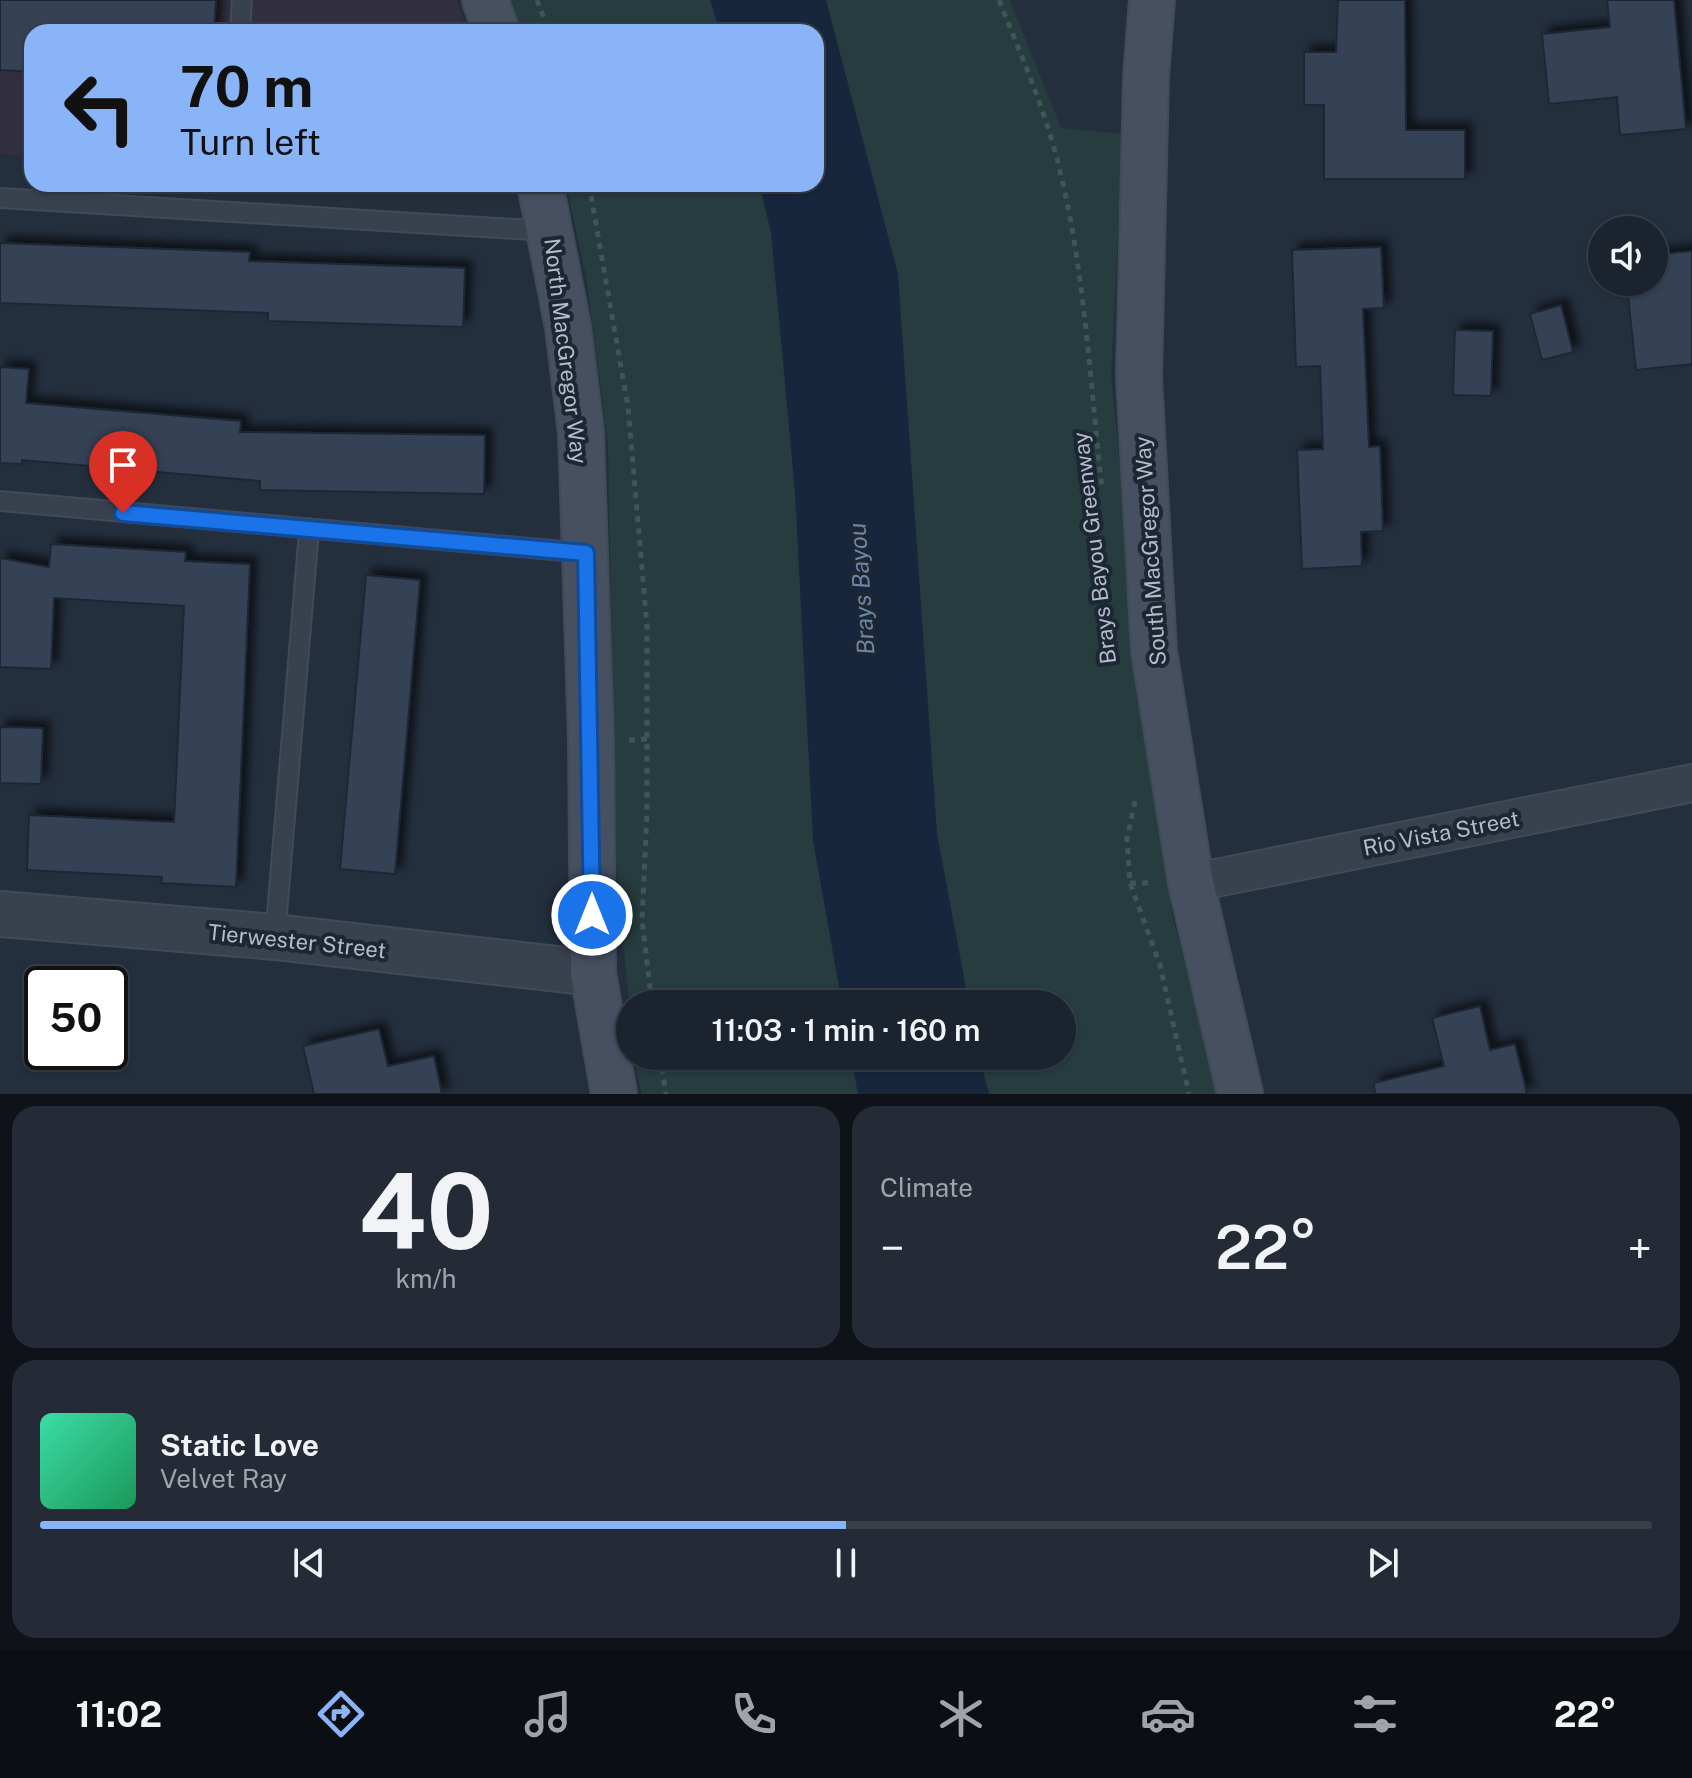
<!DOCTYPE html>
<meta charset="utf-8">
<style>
body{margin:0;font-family:"Public Sans",sans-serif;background:#242b36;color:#f1f3f6;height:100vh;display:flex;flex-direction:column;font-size:30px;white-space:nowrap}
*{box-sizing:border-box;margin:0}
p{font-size:26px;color:#a0a4aa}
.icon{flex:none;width:44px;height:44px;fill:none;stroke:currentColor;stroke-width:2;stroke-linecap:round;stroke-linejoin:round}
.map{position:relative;height:1094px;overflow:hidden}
.panel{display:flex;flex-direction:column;gap:12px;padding:12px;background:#0f1319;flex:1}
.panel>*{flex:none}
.top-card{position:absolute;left:24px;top:24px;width:800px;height:168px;border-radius:24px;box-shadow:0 2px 6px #0004,0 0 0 2px #39404a;background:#8ab4f8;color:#111;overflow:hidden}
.fabs{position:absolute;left:1588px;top:216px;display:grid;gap:16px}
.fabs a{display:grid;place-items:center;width:80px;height:80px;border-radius:50%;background:#1b232e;box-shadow:0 2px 6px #0004,0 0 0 2px #39404a;font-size:40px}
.speed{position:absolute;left:24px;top:966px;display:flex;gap:16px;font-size:40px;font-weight:700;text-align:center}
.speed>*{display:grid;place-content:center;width:104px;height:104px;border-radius:50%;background:#1b232e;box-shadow:0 2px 6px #0004,0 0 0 2px #39404a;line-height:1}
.speed .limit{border:4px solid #111;border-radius:12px;background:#fff;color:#111}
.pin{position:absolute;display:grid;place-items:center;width:68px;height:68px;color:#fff;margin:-82px -34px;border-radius:50% 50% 50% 0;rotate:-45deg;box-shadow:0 0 8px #0007}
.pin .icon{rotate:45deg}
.me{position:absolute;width:88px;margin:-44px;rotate:0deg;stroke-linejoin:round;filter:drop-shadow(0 0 6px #0008)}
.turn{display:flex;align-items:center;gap:28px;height:168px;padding:0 24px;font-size:36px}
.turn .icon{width:104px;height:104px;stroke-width:2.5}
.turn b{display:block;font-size:56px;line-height:68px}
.big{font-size:60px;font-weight:600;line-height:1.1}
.panel .card{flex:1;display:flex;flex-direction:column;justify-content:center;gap:12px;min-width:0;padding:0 28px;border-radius:24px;background:#242b36}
.panel .dial{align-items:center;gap:0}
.dial b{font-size:104px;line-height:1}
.song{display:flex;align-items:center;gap:24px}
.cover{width:96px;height:96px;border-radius:12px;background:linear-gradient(135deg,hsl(160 70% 55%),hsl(150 70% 35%))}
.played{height:8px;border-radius:4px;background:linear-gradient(90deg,#8ab4f8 50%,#39404a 50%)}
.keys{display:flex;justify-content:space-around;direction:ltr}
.heat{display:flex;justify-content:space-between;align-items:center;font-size:44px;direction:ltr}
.panel .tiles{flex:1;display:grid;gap:12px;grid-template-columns:1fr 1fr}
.card:last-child{grid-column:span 2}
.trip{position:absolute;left:616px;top:990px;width:460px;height:80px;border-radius:40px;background:#1b232e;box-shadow:0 2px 6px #0004,0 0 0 2px #39404a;font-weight:600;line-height:80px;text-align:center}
.tabs{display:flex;height:128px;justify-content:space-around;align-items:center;background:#0b0e12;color:#a0a4aa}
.tabs .icon{width:56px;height:56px}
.tabs .selected{color:#8ab4f8}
.tabs b{font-size:36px;color:#f1f3f6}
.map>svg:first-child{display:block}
.medical{fill:#32303f}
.green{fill:#263c3f}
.water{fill:#17263c}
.building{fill:#364354;stroke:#1f2835;stroke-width:2;filter:url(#shadow)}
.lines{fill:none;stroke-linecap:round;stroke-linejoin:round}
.service-casing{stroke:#414a57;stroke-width:22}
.minor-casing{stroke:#414a57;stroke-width:40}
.tertiary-casing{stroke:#414a57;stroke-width:48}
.secondary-casing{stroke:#414a57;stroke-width:48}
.path{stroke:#3f5557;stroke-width:5;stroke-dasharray:6 6;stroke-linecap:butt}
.service{stroke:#38414e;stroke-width:18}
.minor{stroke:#38414e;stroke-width:36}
.tertiary{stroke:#38414e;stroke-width:44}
.secondary{stroke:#465061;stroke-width:44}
.route-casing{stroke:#114b97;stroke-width:20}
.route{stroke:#1a73e8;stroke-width:14}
.labels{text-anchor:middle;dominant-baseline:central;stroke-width:8;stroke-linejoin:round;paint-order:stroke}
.street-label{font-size:22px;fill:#b4bcc9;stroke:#1d2633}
.water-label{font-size:24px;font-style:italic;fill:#6d86a8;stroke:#1d2633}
</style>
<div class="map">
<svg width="1692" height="1094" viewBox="0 0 1692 1094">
<defs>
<filter id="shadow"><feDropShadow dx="7" dy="-7" stdDeviation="4" flood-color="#0009"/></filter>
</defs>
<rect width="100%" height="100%" fill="#242f3e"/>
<polygon class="medical" points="0,0 456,0 468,32 32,32 32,157 0,154"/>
<polygon class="green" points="509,0 1010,0 1061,128 1123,134 1111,375 1145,727 1173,918 1219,1094 642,1094 634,1056 1062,1056 1062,1004 630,1004 630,1013 616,864 608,445 586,276 566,184 816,184 816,32 520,32"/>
<g class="water">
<polygon points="710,0 826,0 898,274 937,834 969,1004 842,1004 813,840 795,492 771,232 759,184 816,184 816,32 720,32"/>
<polygon points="851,1056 979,1056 989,1094 858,1094"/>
</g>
<g class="building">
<polygon points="0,0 216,0 214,32 32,32 32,72 0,70"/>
<polygon points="1338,0 1405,0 1406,130 1465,130 1465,179 1324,179 1324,105 1304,105 1304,52 1336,52"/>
<polygon points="1607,0 1674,0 1686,129 1620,135 1617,97 1549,104 1542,34 1610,27"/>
<polygon points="0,243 250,252 249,261 465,268 463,327 268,321 268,313 0,303"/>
<polygon points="1381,247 1384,308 1363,309 1369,447 1380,446 1383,531 1361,532 1362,566 1302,569 1297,450 1323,449 1320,366 1296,367 1292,250"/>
<polygon points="1692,251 1692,364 1636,370 1627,286 1654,283 1654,255"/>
<polygon points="1561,305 1573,352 1542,360 1530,314"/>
<polygon points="1455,330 1493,331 1491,396 1453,395"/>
<polygon points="0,367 29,369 26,403 241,421 240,432 485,435 484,494 260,490 260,481 22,460 22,464 0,463"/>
<polygon points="51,544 186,552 185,561 250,564 236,887 161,883 162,877 27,870 29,815 174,822 184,606 54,598 51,669 0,667 0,558 49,567"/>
<polygon points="366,575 420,580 395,874 340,869"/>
<polygon points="0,727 43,728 41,784 0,783"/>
<polygon points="1480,1006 1490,1050 1515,1044 1527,1094 1375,1094 1374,1083 1444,1066 1432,1018"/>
<polygon points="379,1029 388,1066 434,1056 442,1094 314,1094 303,1046"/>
</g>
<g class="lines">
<defs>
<g id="service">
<polyline points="240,32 242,0"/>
<polyline points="0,198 548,231"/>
<polyline points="0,501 586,553"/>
<polyline points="275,937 309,531"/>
</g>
<polyline id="minor" points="1191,883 1692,783"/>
<polyline id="tertiary" points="0,914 275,937 593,973"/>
<g id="secondary">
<polyline points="485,0 497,32"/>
<polyline points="1152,0 1146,77 1139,377 1154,651 1191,883 1240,1094"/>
<polyline points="540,184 568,327 581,432 591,741 593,973 614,1094"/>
</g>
</defs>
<use href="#service" class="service-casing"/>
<use href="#minor" class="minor-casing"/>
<use href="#tertiary" class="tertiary-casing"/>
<use href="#secondary" class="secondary-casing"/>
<g class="path">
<polyline points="537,0 549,32"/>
<path d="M999 0C1021 55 1045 109 1059 167 1085 271 1090 383 1102 489"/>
<polyline points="589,184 628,407 647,626 647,812 642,920 652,1004"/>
<polyline points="629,740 648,739"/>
<polyline points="1135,801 1127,839 1130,883 1160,965 1189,1094"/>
<polyline points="1130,883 1153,883"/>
<polyline points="660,1056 666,1094"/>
</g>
<use href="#service" class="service"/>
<use href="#minor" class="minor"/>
<use href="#tertiary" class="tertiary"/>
<use href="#secondary" class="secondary"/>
</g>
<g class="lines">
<defs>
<polyline id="route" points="123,513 586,553 592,915"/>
</defs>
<use href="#route" class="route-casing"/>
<use href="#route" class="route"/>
</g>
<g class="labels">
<g class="street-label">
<text transform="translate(566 351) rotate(83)">North MacGregor Way</text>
<text transform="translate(1094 548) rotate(-97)">Brays Bayou Greenway</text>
<text transform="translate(1150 551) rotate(-94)">South MacGregor Way</text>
<text transform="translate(1441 833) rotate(-11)">Rio Vista Street</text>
<text transform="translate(297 941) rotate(6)">Tierwester Street</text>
</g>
<g class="water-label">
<text transform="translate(861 589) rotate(-94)">Brays Bayou</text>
</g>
</g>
</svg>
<div class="fabs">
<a><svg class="icon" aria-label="sound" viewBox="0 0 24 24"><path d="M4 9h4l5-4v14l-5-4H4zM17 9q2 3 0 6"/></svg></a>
</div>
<div class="speed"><div class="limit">50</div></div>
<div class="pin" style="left:123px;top:513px;background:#d93025"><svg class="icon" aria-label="arrive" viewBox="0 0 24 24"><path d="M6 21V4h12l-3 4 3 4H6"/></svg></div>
<svg class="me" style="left:592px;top:915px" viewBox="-20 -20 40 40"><circle r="17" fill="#1a73e8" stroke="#fff" stroke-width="3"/><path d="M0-11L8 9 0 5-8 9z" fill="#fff"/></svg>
<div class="trip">11:03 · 1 min · 160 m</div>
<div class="top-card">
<div class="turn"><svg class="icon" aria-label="left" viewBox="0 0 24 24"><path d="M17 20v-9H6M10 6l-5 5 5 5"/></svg><div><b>70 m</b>Turn left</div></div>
</div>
</div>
<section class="panel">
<div class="tiles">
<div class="card dial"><b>40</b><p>km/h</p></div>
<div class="card"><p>Climate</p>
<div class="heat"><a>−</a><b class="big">22°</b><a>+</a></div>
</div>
<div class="card">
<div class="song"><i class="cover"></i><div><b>Static Love</b><p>Velvet Ray</p></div></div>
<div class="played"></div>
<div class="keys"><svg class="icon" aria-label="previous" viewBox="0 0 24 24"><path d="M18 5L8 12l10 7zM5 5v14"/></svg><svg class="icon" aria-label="pause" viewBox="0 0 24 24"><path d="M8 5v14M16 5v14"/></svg><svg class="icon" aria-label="next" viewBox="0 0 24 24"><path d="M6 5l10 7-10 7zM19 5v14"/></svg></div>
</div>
</div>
</section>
<nav class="tabs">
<b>11:02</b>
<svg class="icon selected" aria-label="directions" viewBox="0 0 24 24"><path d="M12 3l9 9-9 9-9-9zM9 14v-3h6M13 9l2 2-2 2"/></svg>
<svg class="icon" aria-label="music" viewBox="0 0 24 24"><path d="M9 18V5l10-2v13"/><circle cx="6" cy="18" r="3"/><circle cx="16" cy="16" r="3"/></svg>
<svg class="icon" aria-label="phone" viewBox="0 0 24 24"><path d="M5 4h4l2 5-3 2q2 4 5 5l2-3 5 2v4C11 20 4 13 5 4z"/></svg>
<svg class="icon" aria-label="climate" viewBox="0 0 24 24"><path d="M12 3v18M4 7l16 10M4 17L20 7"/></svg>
<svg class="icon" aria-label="car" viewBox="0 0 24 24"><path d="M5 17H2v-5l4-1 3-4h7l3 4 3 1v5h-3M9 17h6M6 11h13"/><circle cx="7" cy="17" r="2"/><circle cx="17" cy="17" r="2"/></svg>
<svg class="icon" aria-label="filters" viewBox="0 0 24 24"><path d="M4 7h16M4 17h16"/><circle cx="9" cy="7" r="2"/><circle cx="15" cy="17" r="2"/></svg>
<b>22°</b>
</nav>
